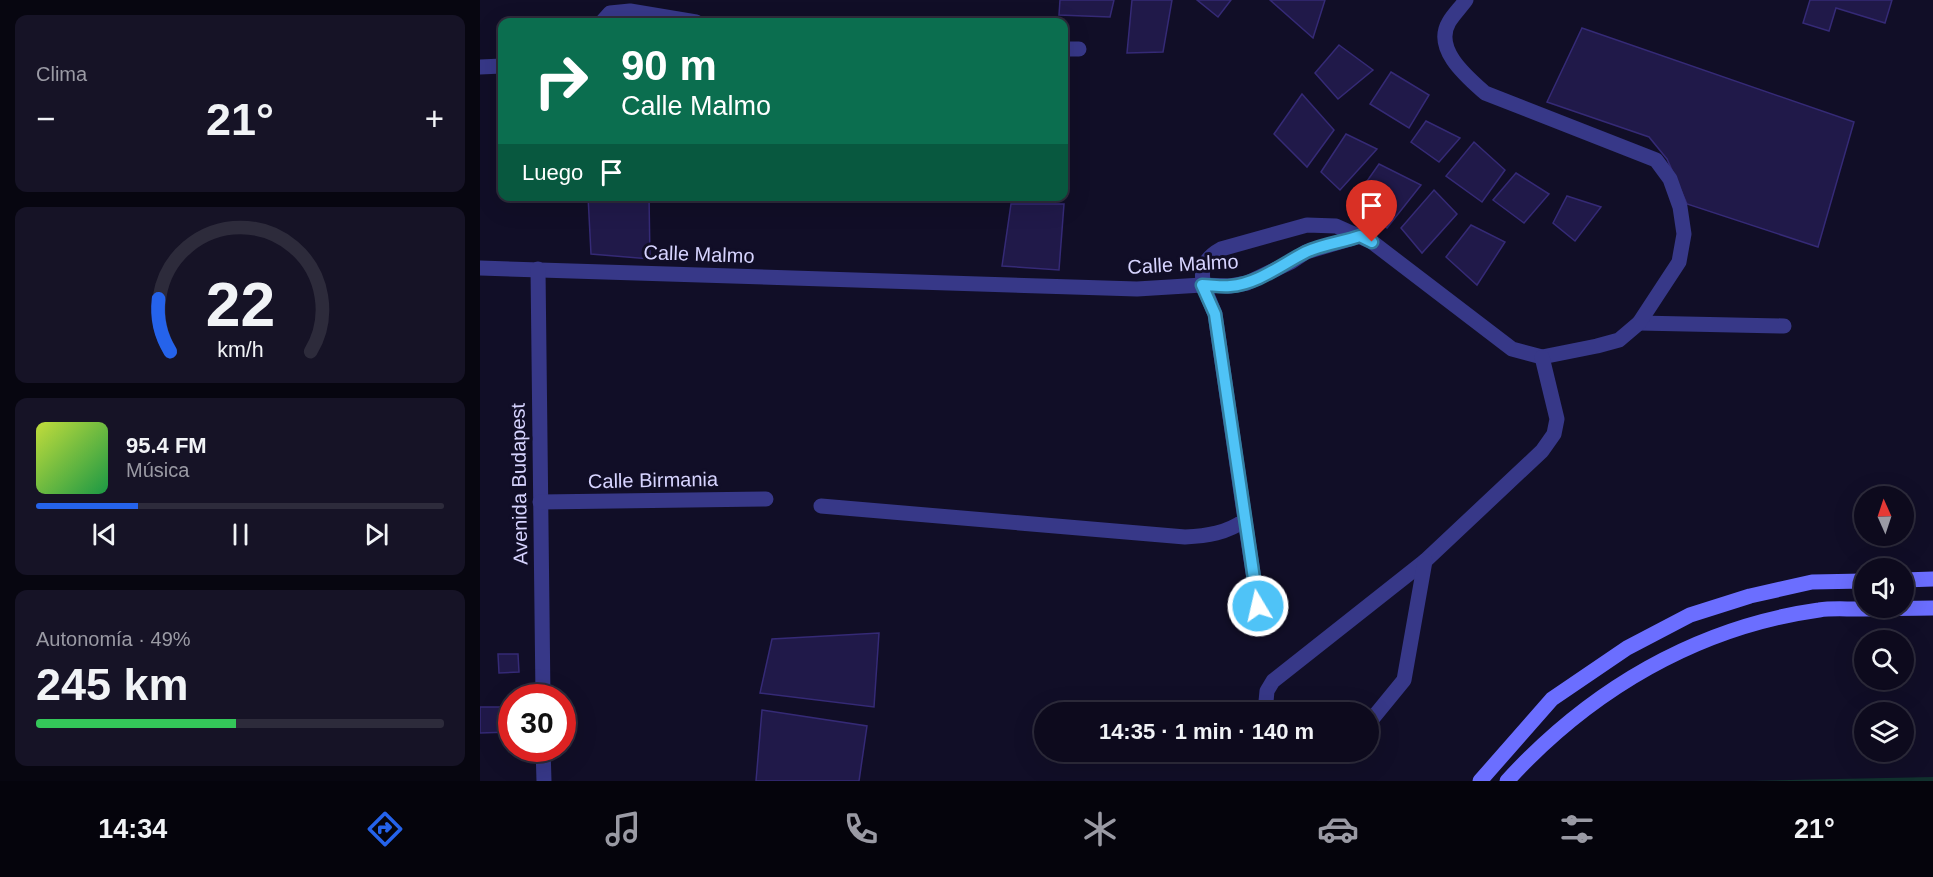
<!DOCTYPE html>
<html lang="es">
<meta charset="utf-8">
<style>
body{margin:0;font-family:Arial,sans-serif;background:#161326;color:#f1f3f6;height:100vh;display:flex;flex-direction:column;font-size:22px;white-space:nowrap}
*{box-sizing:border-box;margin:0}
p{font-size:20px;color:#9a9aa4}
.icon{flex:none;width:33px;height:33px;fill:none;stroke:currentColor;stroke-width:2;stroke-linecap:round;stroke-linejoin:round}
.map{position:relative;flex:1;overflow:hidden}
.side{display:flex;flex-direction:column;gap:15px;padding:15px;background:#070610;width:480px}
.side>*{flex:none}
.top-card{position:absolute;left:18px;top:18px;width:570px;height:183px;border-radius:12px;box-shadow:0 6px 24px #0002,0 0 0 2px #2d2b3b;background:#0b6e4f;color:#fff;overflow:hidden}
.needle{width:39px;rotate:357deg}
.fabs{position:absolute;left:1374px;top:486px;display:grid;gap:12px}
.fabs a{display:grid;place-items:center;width:60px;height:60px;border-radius:50%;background:#0d0a1d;box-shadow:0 6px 24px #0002,0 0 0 2px #2d2b3b;font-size:30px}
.speed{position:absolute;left:18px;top:684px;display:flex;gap:12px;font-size:30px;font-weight:700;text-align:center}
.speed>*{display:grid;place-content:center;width:78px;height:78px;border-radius:50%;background:#0d0a1d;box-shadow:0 6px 24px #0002,0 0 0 2px #2d2b3b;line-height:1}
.speed .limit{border:9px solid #d22;background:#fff;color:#111}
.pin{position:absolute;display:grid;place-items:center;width:51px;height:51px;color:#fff;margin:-62px -26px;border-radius:50% 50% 50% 0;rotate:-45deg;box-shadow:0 0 6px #0007}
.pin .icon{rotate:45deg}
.me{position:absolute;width:66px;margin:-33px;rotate:351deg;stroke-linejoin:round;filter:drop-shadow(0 0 4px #0008)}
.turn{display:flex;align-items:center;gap:21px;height:126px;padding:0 24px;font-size:27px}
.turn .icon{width:78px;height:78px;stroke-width:2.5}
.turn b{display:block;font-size:42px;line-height:51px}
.then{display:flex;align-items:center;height:57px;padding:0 24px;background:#0003;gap:12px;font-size:22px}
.big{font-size:45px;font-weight:600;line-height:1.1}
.side .widget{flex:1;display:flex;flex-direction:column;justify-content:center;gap:9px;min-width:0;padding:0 21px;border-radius:12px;background:#161326}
.side .dial{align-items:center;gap:0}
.dial svg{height:156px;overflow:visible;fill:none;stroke:#2d2b3b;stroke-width:7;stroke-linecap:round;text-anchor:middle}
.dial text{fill:#f1f3f6;stroke:none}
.song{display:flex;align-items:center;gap:18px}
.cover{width:72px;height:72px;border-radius:9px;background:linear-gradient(135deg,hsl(70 70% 55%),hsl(140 70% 35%))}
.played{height:6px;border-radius:3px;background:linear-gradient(90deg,#2563eb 25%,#2d2b3b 25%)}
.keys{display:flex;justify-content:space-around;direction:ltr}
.heat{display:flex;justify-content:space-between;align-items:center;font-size:33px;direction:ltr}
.charge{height:9px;border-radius:4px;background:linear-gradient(90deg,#34c759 49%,#2d2b3b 0)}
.trip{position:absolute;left:554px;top:702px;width:345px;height:60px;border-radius:30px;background:#0d0a1d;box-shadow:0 6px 24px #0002,0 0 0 2px #2d2b3b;font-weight:600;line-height:60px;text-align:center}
.tab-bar{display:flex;height:96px;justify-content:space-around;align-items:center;background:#05040c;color:#9a9aa4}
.tab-bar .icon{width:42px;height:42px}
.tab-bar .active{color:#2563eb}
.tab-bar b{font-size:27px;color:#f1f3f6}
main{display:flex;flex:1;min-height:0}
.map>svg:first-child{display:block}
.green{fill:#11312e}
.building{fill:#201949;stroke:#352a76;stroke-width:1.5}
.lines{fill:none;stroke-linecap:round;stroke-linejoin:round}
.minor{stroke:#373888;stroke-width:15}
.secondary{stroke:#6b6eff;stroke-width:15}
.route-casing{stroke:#337fa1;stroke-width:15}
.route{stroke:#4fc3f7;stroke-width:10}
.labels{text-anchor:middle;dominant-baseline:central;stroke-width:6;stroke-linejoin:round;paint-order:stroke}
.street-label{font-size:20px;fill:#d7d4ff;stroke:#110e27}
</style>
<main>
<section class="side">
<div class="widget"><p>Clima</p>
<div class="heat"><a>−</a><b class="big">21°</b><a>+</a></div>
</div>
<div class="widget dial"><svg viewBox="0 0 100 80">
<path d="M14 69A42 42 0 1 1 86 69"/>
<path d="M14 69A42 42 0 0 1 8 42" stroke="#2563eb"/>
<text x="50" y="56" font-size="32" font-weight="700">22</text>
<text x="50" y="72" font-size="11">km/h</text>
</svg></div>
<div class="widget">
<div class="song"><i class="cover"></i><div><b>95.4 FM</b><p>Música</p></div></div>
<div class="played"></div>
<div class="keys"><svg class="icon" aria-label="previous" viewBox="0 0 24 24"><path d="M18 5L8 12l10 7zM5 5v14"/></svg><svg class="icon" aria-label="pause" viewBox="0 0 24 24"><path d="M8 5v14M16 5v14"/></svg><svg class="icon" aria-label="next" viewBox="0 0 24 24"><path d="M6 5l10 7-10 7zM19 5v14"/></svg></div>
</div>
<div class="widget"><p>Autonomía · 49%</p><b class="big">245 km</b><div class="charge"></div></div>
</section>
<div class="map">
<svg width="1453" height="781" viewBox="0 0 1453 781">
<rect width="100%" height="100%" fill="#110e27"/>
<polygon class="green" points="1453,777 1453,781 1267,781"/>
<g class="building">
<polygon points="580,0 634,0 630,17 579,15"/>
<polygon points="652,0 692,0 683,52 647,53"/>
<polygon points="717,0 751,0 738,17"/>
<polygon points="790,0 845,0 833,38"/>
<polygon points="1330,0 1412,0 1405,23 1356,8 1349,31 1323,23"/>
<polygon points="1102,28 1374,122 1338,247 1207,204 1187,159 1169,137 1067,102"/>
<polygon points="859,45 893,70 858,99 835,73"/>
<polygon points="911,72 949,95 929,128 890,104"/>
<polygon points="822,94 854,130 827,167 794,134"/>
<polygon points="946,121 980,138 959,162 931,142"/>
<polygon points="866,134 897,149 860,190 841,172"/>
<polygon points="994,142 1025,170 1002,202 966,176"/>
<polygon points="899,164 941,185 907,228 873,201"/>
<polygon points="1036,173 1069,194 1044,223 1013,200"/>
<polygon points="954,190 977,214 942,253 921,228"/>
<polygon points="108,196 169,196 170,259 111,254"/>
<polygon points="1087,196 1121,207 1095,241 1073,223"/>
<polygon points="531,204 584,204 579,270 522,266"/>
<polygon points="991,225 1025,242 997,285 966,257"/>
<polygon points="399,633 394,707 280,693 292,639"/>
<polygon points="18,654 38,654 39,672 19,673"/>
<polygon points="0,707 32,707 32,732 0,733"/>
<polygon points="282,710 387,726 379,781 276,781"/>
</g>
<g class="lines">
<g class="minor">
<polyline points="122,22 130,13 150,11 216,22"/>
<polyline points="584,49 599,49"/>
<polyline points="0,67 22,66"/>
<polyline points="0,268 657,289 722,285 750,286 767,283 811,262 826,252 880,236"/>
<polyline points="58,269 63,698"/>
<polyline points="1159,323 1304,326"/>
<polyline points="60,502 286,499"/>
<path d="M341 506 705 537C727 536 747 533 765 520L735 314C725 289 710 266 741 249L827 225 856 226 892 242 1032 349 1062 357 1117 346 1139 340 1159 323 1199 262 1204 234 1200 207 1190 179 1176 160 1005 93C987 77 953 49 969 22 973 15 981 7 986 0"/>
<polyline points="765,520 778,606"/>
<polyline points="785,712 787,691 793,681 945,561 1062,451 1074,434 1077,419 1062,357"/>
<polyline points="888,724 924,680 945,561"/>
<polyline points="63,748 64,781"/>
</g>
<g class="secondary">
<polyline points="1424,580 1453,579"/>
<polyline points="1000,781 1072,699 1147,648 1210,615 1270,596 1332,582 1384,581"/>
<path d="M1027 781C1110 690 1217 627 1339 610 1351 608 1364 609 1376 609 1401 609 1427 608 1453 608"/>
</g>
</g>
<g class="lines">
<defs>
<path id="route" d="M778 606 735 314 722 285C731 285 741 287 750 286 778 284 802 264 826 252 843 244 863 242 880 236L892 242"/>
</defs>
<use href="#route" class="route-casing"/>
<use href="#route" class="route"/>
</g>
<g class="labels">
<g class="street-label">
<text transform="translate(219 254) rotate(2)">Calle Malmo</text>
<text transform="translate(703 264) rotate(-3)">Calle Malmo</text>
<text transform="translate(173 480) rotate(-1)">Calle Birmania</text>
<text transform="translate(39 484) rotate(-91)">Avenida Budapest</text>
</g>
</g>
</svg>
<div class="fabs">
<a><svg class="needle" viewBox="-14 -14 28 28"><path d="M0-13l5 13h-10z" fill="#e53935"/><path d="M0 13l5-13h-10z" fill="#9a9aa4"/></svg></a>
<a><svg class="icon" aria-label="sound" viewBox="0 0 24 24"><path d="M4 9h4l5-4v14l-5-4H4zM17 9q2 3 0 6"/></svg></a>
<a><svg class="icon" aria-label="search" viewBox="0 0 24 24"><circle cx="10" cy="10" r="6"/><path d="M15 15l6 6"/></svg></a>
<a><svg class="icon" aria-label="layers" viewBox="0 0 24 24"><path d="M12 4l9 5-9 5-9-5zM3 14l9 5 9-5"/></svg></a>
</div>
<div class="speed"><div class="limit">30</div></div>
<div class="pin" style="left:892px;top:242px;background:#d93025"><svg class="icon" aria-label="arrive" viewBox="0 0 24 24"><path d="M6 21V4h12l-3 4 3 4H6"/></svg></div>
<svg class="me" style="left:778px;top:606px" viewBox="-20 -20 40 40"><circle r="17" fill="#4fc3f7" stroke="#fff" stroke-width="3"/><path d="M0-11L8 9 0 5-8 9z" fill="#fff"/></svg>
<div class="trip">14:35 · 1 min · 140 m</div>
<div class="top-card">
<div class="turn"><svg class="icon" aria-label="right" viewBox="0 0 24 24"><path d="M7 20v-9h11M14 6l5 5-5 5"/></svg><div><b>90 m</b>Calle Malmo</div></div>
<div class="then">Luego<svg class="icon" aria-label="arrive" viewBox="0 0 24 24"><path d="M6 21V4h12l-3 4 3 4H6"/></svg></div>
</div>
</div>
</main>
<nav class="tab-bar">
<b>14:34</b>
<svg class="icon active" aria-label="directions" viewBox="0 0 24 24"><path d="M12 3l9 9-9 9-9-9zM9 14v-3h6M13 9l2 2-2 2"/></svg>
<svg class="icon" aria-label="music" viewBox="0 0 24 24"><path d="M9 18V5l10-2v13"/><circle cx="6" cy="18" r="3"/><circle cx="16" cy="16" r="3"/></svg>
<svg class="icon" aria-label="phone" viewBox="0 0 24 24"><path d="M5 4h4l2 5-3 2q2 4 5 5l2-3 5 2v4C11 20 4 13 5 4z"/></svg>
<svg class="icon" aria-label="climate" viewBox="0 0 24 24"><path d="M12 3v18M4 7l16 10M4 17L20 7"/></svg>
<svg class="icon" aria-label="car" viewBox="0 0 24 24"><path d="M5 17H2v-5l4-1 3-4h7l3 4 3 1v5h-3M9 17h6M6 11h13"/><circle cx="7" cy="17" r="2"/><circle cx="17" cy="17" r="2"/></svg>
<svg class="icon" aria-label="filters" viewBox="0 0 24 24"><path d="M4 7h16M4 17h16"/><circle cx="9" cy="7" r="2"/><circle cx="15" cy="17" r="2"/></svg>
<b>21°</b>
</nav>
